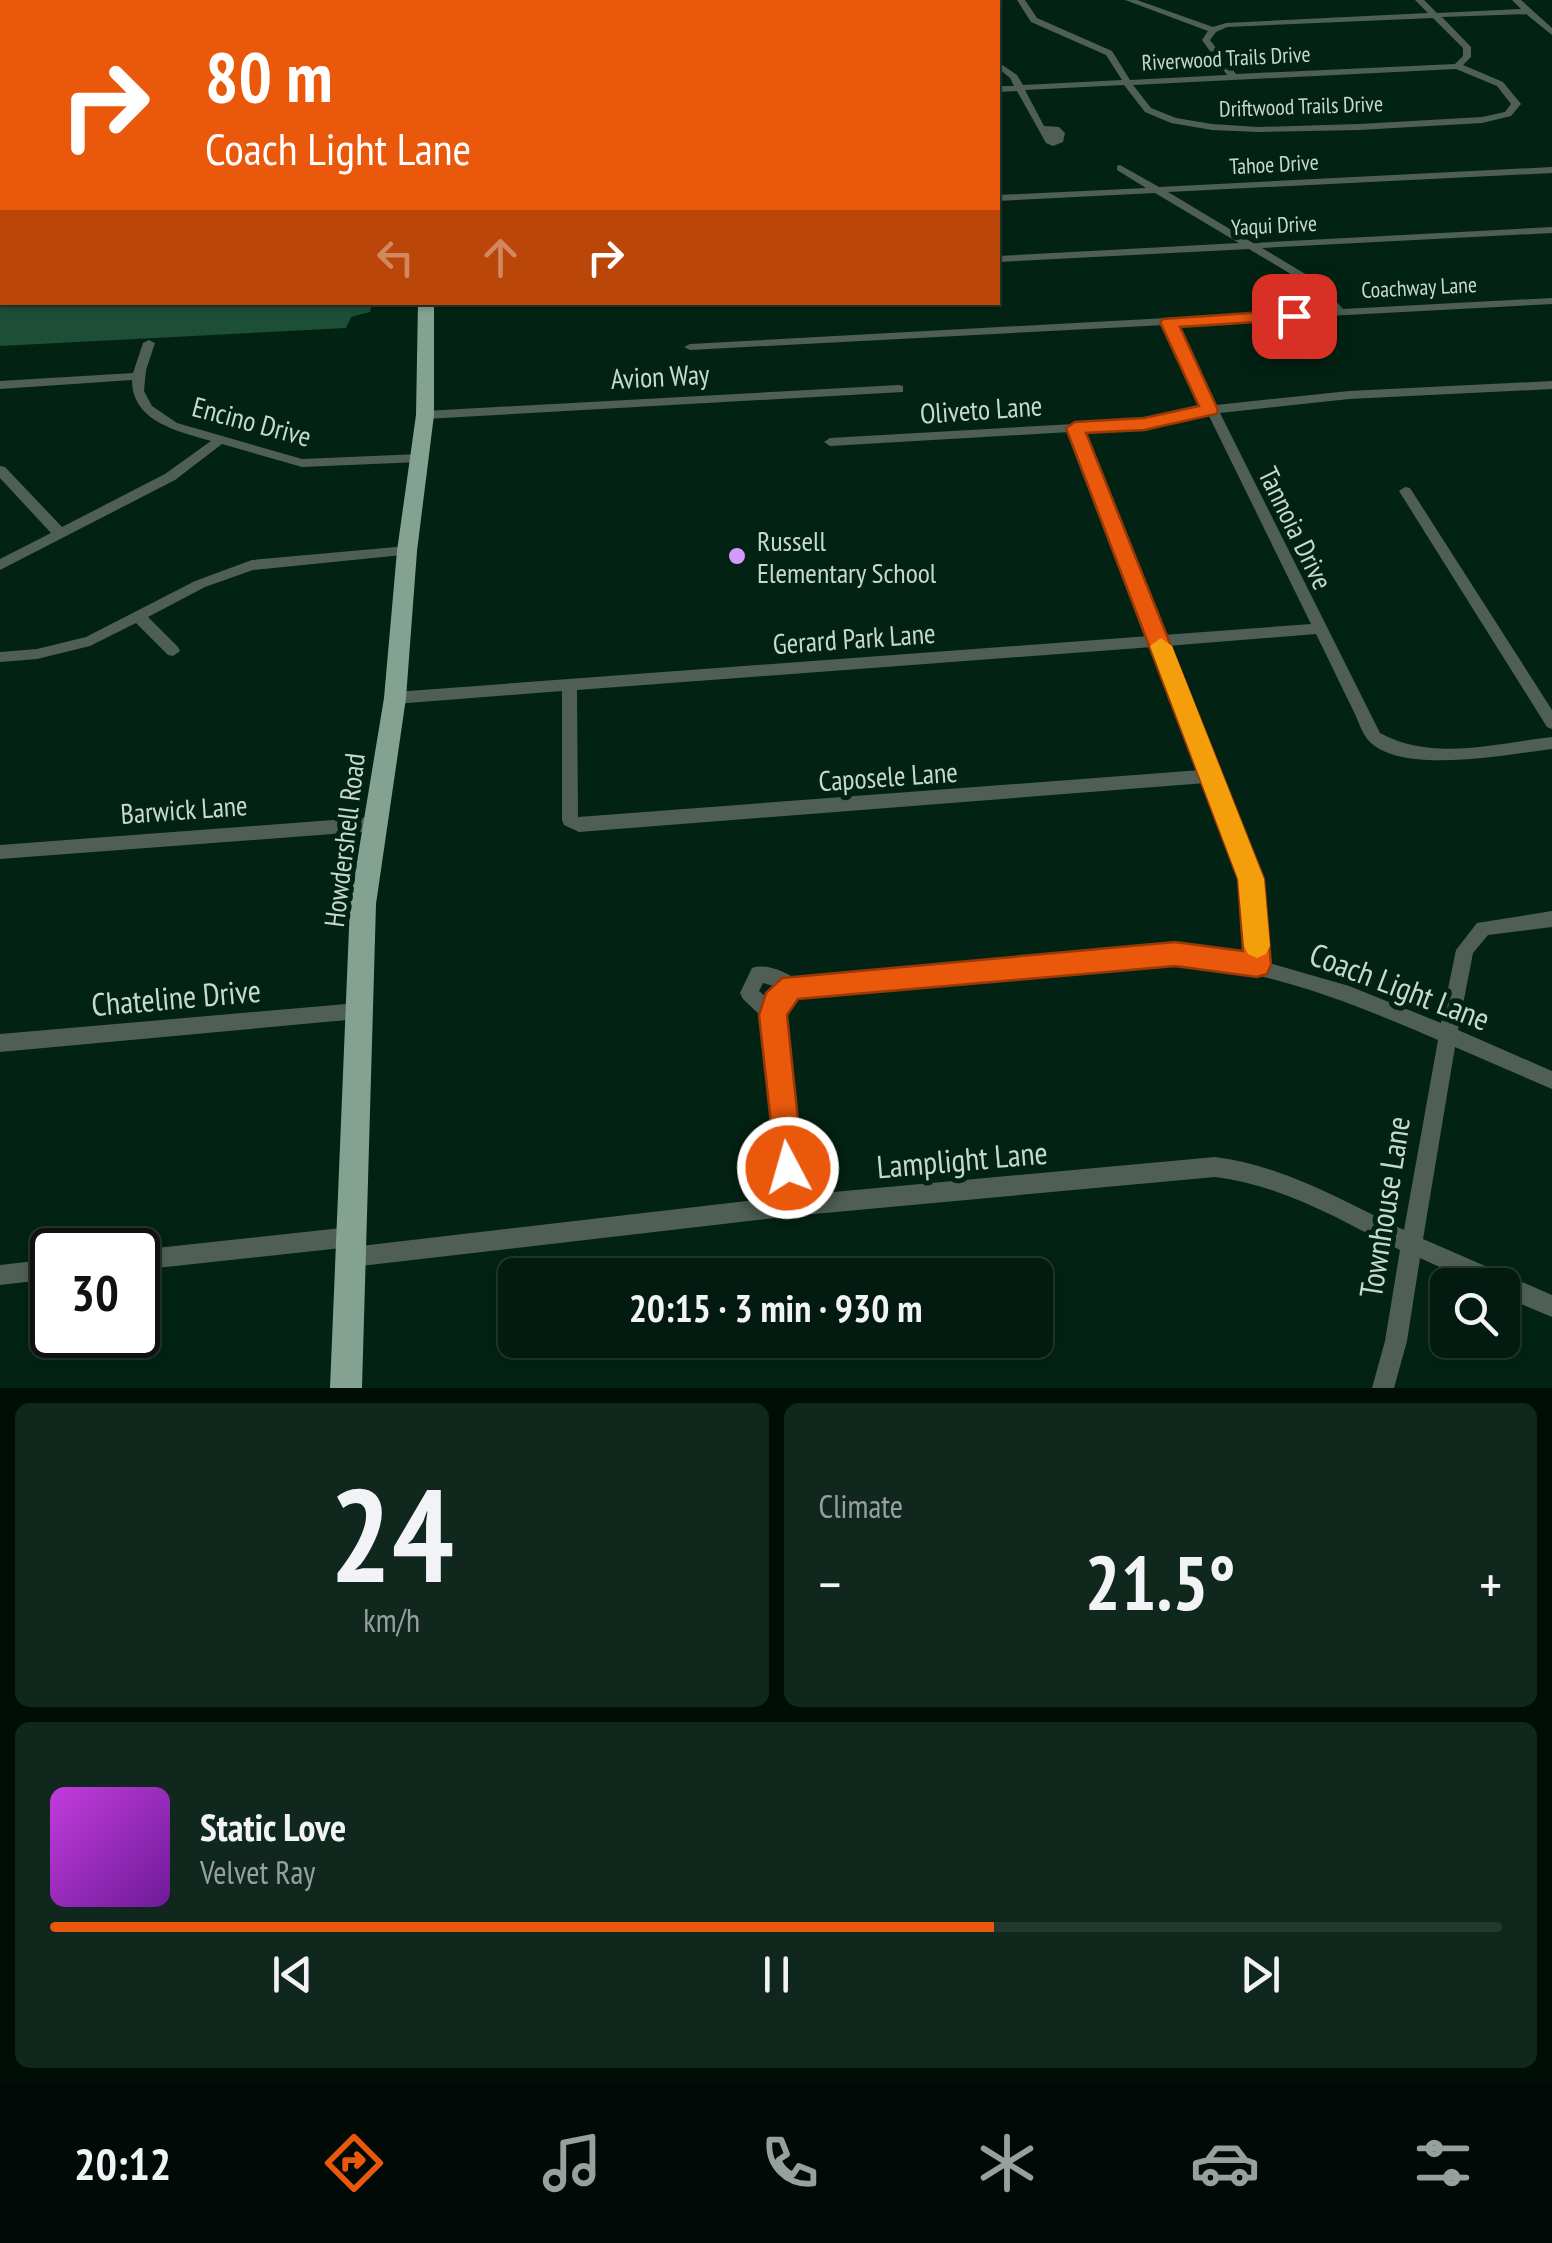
<!DOCTYPE html>
<meta charset="utf-8">
<style>
body{margin:0;font-family:"PT Sans Narrow",sans-serif;background:#10271d;color:#f1f3f6;height:100vh;display:flex;flex-direction:column;font-size:38px;white-space:nowrap}
*{box-sizing:border-box;margin:0}
p{font-size:32px;color:#96a19e}
.icon{flex:none;width:55px;height:55px;fill:none;stroke:currentColor;stroke-width:2;stroke-linecap:round;stroke-linejoin:round}
.map{position:relative;height:1388px;overflow:hidden}
.side{display:flex;flex-direction:column;gap:15px;padding:15px;background:#010e08;flex:1}
.side>*{flex:none}
.top-card{position:absolute;left:0px;top:0px;width:1000px;height:305px;box-shadow:0 2px 8px #0004,0 0 0 2px #23382f;background:#ea580c;color:#fff;overflow:hidden}
.tools{position:absolute;left:1430px;top:1268px;display:grid;gap:20px}
.tools a{display:grid;place-items:center;width:90px;height:90px;border-radius:15px;background:#021a0f;box-shadow:0 2px 8px #0004,0 0 0 2px #23382f;font-size:50px}
.speed{position:absolute;left:30px;top:1228px;display:flex;gap:20px;font-size:50px;font-weight:700;text-align:center}
.speed>*{display:grid;place-content:center;width:130px;height:130px;border-radius:50%;background:#021a0f;box-shadow:0 2px 8px #0004,0 0 0 2px #23382f;line-height:1}
.speed .limit{border:5px solid #111;border-radius:15px;background:#fff;color:#111}
.pin{position:absolute;display:grid;place-items:center;width:85px;height:85px;color:#fff;margin:-42px;border-radius:20px;box-shadow:0 5px 15px #0006}
.me{position:absolute;width:110px;margin:-55px;rotate:354deg;stroke-linejoin:round;filter:drop-shadow(0 0 8px #0008)}
.turn{display:flex;align-items:center;gap:35px;height:210px;padding:0 40px;font-size:45px}
.turn .icon{width:130px;height:130px;stroke-width:2.5}
.turn b{display:block;font-size:70px;line-height:85px}
.lanes{display:flex;align-items:center;height:95px;padding:0 40px;background:#0003;justify-content:center;gap:50px;direction:ltr}
.lanes .off{opacity:.35}
.big{font-size:75px;font-weight:700;line-height:1.1}
.side .widget{flex:1;display:flex;flex-direction:column;justify-content:center;gap:15px;min-width:0;padding:0 35px;border-radius:15px;background:#10271d}
.side .dial{align-items:center;gap:0}
.dial b{font-size:130px;line-height:1}
.song{display:flex;align-items:center;gap:30px}
.cover{width:120px;height:120px;border-radius:15px;background:linear-gradient(135deg,hsl(290 70% 55%),hsl(280 70% 35%))}
.played{height:10px;border-radius:5px;background:linear-gradient(90deg,#ea580c 65%,#23382f 65%)}
.keys{display:flex;justify-content:space-around;direction:ltr}
.heat{display:flex;justify-content:space-between;align-items:center;font-size:55px;direction:ltr}
.side .tiles{flex:1;display:grid;gap:15px;grid-template-columns:1fr 1fr}
.widget:last-child{grid-column:span 2}
.trip{position:absolute;left:498px;top:1258px;width:555px;height:100px;border-radius:15px;background:#021a0f;box-shadow:0 2px 8px #0004,0 0 0 2px #23382f;font-weight:700;line-height:100px;text-align:center}
.tabs{display:flex;height:160px;justify-content:space-around;align-items:center;background:#010a06;color:#96a19e}
.tabs .icon{width:70px;height:70px}
.tabs .current{color:#ea580c}
.tabs b{font-size:45px;color:#f1f3f6}
.map>svg:first-child{display:block}
.green{fill:#1d4e36}
.building{fill:#5f3a78;stroke:#422954;stroke-width:2.5}
.lines{fill:none;stroke-linecap:round;stroke-linejoin:round}
.minor{fill:#505f56;fill-rule:evenodd}
.tertiary{fill:#505f56;fill-rule:evenodd}
.primary{fill:#84a291;fill-rule:evenodd}
.route{fill:#ea580c;stroke:#983908;stroke-width:2.5}
.slow{fill:#f59e0b}
.poi-dot{fill:#d39cfc;stroke:#022314;stroke-width:4}
.labels{text-anchor:middle;dominant-baseline:central;stroke-width:10;stroke-linejoin:round;paint-order:stroke}
.far-street-label{font-size:22px;fill:#c7d9ce;stroke:#022314}
.street-label{font-size:28px;fill:#c7d9ce;stroke:#022314}
.poi-label{font-size:28px;fill:#c7d9ce;stroke:#022314;text-anchor:start}
.near-street-label{font-size:32px;fill:#c7d9ce;stroke:#022314}
</style>
<div class="map">
<svg width="1552" height="1388" viewBox="0 0 1552 1388">
<rect width="100%" height="100%" fill="#022314"/>
<polygon class="green" points="0,296 2,302 372,303 370,312 351,317 346,328 0,346"/>
<polygon class="building" points="524,0 539,0 538,2 524,2"/>
<g class="lines">
<g class="minor">
<polygon points="220,0 229,0 227,2 219,2"/>
<polygon points="304,0 312,0 311,2 303,2"/>
<polygon points="580,0 588,0 589,2 581,2"/>
<path d="M1017 0H1025L1037 18 1112 51 1130 80 1227 75 1202 40 1208 31 1125 0H1137L1213 27 1226 23 1428 13 1415 0H1424L1437 13 1521 9 1512 0H1521L1552 28V35L1526 14 1442 17 1471 47V57L1463 65 1503 82 1521 104 1511 116 1482 123 1359 130 1258 132 1212 130 1171 123 1145 112 1124 85 1025 90 1044 126 1059 127 1065 133 1063 142 1053 146 1046 143 1017 91 998 92V86H1014L1010 78 998 68V62L1017 75 1023 85 1122 80 1106 55 1031 22ZM1433 18 1463 48V56L1455 64 1236 74 1210 40 1216 32 1227 27ZM1456 69 1497 86 1511 104 1505 112 1482 117 1359 124 1258 127 1212 124 1176 118 1151 108 1133 85Z"/>
<rect x="0" y="6" width="2" height="4"/>
<rect x="0" y="157" width="2" height="6"/>
<path d="M1120 165 1159 187 1552 167V173L1168 192 1253 243 1552 227V233L1262 248 1317 281 1343 309 1552 298V304L1176 324 1216 405 1349 391 1552 381V389L1349 399 1220 413 1380 733C1433 762 1495 743 1552 737V749C1509 754 1400 776 1368 740 1362 733 1358 720 1354 712 1341 686 1329 660 1316 634L1167 646 1259 879 1266 962 1349 986 1441 1023 1456 950 1477 923 1552 911V927L1488 935 1473 953 1458 1030 1552 1071V1089L1455 1047 1423 1239 1552 1295V1317L1502 1296V1285H1479L1420 1258 1407 1341 1394 1388H1372L1385 1341 1400 1250C1338 1219 1285 1186 1215 1177L792 1216 352 1267 345 1264 342 1257 345 1250 351 1247 138 1270V1250L351 1227 358 1230 361 1237 358 1244 352 1247 781 1197 764 1019 743 999 740 993 752 968C766 963 784 971 796 979L805 976 1135 948 1190 949 1248 958 1243 879 1206 783 579 832 564 825 562 820V691L395 704 390 702 387 698 390 694 395 692 1149 636 1070 432 830 446 824 442 830 438 1144 420 1205 407 1165 325 690 350 684 347 690 344 1331 309 1309 285 1249 249 998 262V256L1239 243 1155 193 998 201V195L1146 188 1117 170V166ZM1208 414 1311 624 1163 635 1083 431 1144 428ZM1153 647 1201 770 578 817 577 690ZM1135 964C1153 964 1172 964 1190 965 1277 972 1359 1006 1438 1040L1404 1230C1341 1200 1285 1166 1215 1157L801 1195 782 1015 789 999 805 992ZM763 983 777 987 770 1000 759 991Z"/>
<rect x="0" y="249" width="2" height="6"/>
<path d="M149 340 155 343 146 370 144 391 152 406 177 423 302 459 420 454 426 458 420 462 302 467 222 444 175 480 0 570V559L51 533 0 478V466L5 467 62 527 165 474 211 441C178 431 132 422 132 380L0 389V381L133 373 143 343Z"/>
<polygon points="899,385 903,386 903,392 425,419 419,415 425,411"/>
<polygon points="1405,487 1410,488 1552,710 1552,729 1547,727 1399,491"/>
<polygon points="407,546 412,548 414,551 412,554 253,570 205,587 148,617 178,647 180,651 173,656 168,655 136,623 90,646 37,659 0,662 0,652 37,649 86,637 195,581 252,560"/>
<polygon points="372,817 378,819 380,824 378,829 372,831 0,859 0,845"/>
<polygon points="358,1003 364,1005 367,1011 364,1017 358,1019 0,1052 0,1034"/>
<polygon points="52,1259 52,1279 0,1285 0,1265"/>
</g>
<rect class="tertiary" x="0" y="50" width="2" height="6"/>
<polygon class="primary" points="418,302 434,302 434,415 417,551 406,698 376,904 362,1388 330,1388 350,904 384,698 397,551 416,415"/>
</g>
<polygon class="route" points="1294,310 1303,316 1301,319 1180,327 1218,410 1216,414 1144,430 1086,433 1264,879 1271,965 1267,974 1257,977 1175,966 798,999 787,1015 803,1168 799,1178 788,1182 777,1178 759,1015 766,993 782,978 1175,942 1243,951 1238,879 1066,428 1075,422 1144,418 1199,406 1160,322 1163,319"/>
<polygon class="slow" points="1161,638 1172,646 1264,879 1270,946 1266,954 1257,958 1248,954 1244,946 1238,879 1150,646"/>
<circle class="poi-dot" cx="737" cy="556" r="10"/>
<g class="labels">
<g class="far-street-label">
<text transform="translate(1226 58) rotate(-3)">Riverwood Trails Drive</text>
<text transform="translate(1301 106) rotate(-2)">Driftwood Trails Drive</text>
<text transform="translate(1274 164) rotate(-3)">Tahoe Drive</text>
<text transform="translate(1274 225) rotate(-3)">Yaqui Drive</text>
<text transform="translate(1419 287) rotate(-3)">Coachway Lane</text>
</g>
<g class="street-label">
<text transform="translate(660 376) rotate(-3)">Avion Way</text>
<text transform="translate(981 409) rotate(-4)">Oliveto Lane</text>
<text transform="translate(252 421) rotate(15)">Encino Drive</text>
<text transform="translate(1296 528) rotate(64)">Tannoia Drive</text>
<text transform="translate(854 638) rotate(-4)">Gerard Park Lane</text>
<text transform="translate(888 776) rotate(-4)">Caposele Lane</text>
<text transform="translate(184 809) rotate(-4)">Barwick Lane</text>
<text transform="translate(344 840) rotate(-83)">Howdershell Road</text>
</g>
<g class="poi-label">
<text x="757" y="540">Russell<tspan x="757" dy="32">Elementary School</tspan></text>
</g>
<g class="near-street-label">
<text transform="translate(1400 986) rotate(21)">Coach Light Lane</text>
<text transform="translate(176 997) rotate(-5)">Chateline Drive</text>
<text transform="translate(962 1159) rotate(-5)">Lamplight Lane</text>
<text transform="translate(1384 1207) rotate(-81)">Townhouse Lane</text>
</g>
</g>
</svg>
<div class="tools">
<a><svg class="icon" aria-label="search" viewBox="0 0 24 24"><circle cx="10" cy="10" r="6"/><path d="M15 15l6 6"/></svg></a>
</div>
<div class="speed"><div class="limit">30</div></div>
<div class="pin" style="left:1294px;top:316px;background:#d93025"><svg class="icon" aria-label="arrive" viewBox="0 0 24 24"><path d="M6 21V4h12l-3 4 3 4H6"/></svg></div>
<svg class="me" style="left:788px;top:1168px" viewBox="-20 -20 40 40"><circle r="17" fill="#ea580c" stroke="#fff" stroke-width="3"/><path d="M0-11L8 9 0 5-8 9z" fill="#fff"/></svg>
<div class="trip">20:15 · 3 min · 930 m</div>
<div class="top-card">
<div class="turn"><svg class="icon" aria-label="right" viewBox="0 0 24 24"><path d="M7 20v-9h11M14 6l5 5-5 5"/></svg><div><b>80 m</b>Coach Light Lane</div></div>
<div class="lanes"><svg class="icon off" aria-label="left" viewBox="0 0 24 24"><path d="M17 20v-9H6M10 6l-5 5 5 5"/></svg><svg class="icon off" aria-label="ahead" viewBox="0 0 24 24"><path d="M12 20V5M6 11l6-6 6 6"/></svg><svg class="icon" aria-label="right" viewBox="0 0 24 24"><path d="M7 20v-9h11M14 6l5 5-5 5"/></svg></div>
</div>
</div>
<section class="side">
<div class="tiles">
<div class="widget dial"><b>24</b><p>km/h</p></div>
<div class="widget"><p>Climate</p>
<div class="heat"><a>−</a><b class="big">21.5°</b><a>+</a></div>
</div>
<div class="widget">
<div class="song"><i class="cover"></i><div><b>Static Love</b><p>Velvet Ray</p></div></div>
<div class="played"></div>
<div class="keys"><svg class="icon" aria-label="previous" viewBox="0 0 24 24"><path d="M18 5L8 12l10 7zM5 5v14"/></svg><svg class="icon" aria-label="pause" viewBox="0 0 24 24"><path d="M8 5v14M16 5v14"/></svg><svg class="icon" aria-label="next" viewBox="0 0 24 24"><path d="M6 5l10 7-10 7zM19 5v14"/></svg></div>
</div>
</div>
</section>
<nav class="tabs">
<b>20:12</b>
<svg class="icon current" aria-label="directions" viewBox="0 0 24 24"><path d="M12 3l9 9-9 9-9-9zM9 14v-3h6M13 9l2 2-2 2"/></svg>
<svg class="icon" aria-label="music" viewBox="0 0 24 24"><path d="M9 18V5l10-2v13"/><circle cx="6" cy="18" r="3"/><circle cx="16" cy="16" r="3"/></svg>
<svg class="icon" aria-label="phone" viewBox="0 0 24 24"><path d="M5 4h4l2 5-3 2q2 4 5 5l2-3 5 2v4C11 20 4 13 5 4z"/></svg>
<svg class="icon" aria-label="climate" viewBox="0 0 24 24"><path d="M12 3v18M4 7l16 10M4 17L20 7"/></svg>
<svg class="icon" aria-label="car" viewBox="0 0 24 24"><path d="M5 17H2v-5l4-1 3-4h7l3 4 3 1v5h-3M9 17h6M6 11h13"/><circle cx="7" cy="17" r="2"/><circle cx="17" cy="17" r="2"/></svg>
<svg class="icon" aria-label="filters" viewBox="0 0 24 24"><path d="M4 7h16M4 17h16"/><circle cx="9" cy="7" r="2"/><circle cx="15" cy="17" r="2"/></svg>
</nav>
